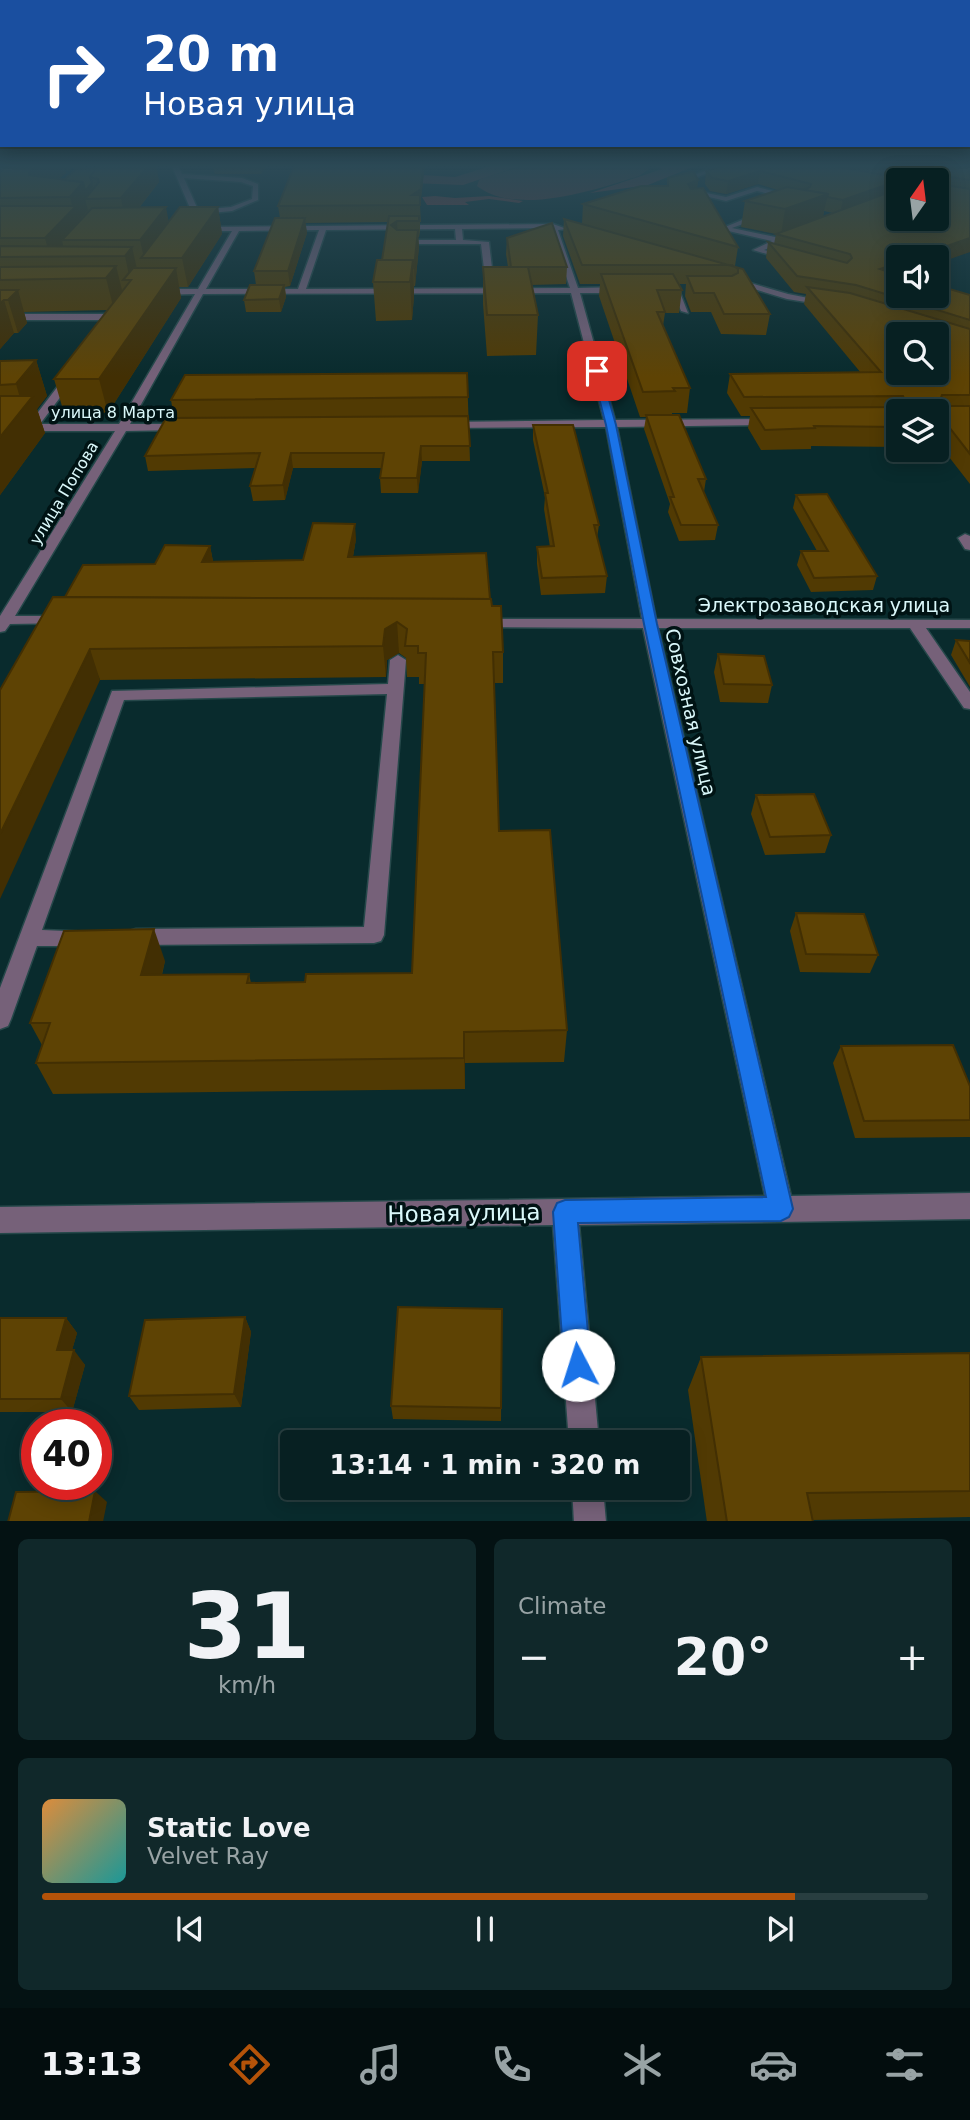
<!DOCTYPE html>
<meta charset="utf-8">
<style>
body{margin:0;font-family:"DejaVu Sans",sans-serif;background:#10282a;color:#f1f3f6;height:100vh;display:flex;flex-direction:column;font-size:26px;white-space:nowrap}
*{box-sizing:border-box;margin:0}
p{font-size:23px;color:#98a3a5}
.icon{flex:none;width:38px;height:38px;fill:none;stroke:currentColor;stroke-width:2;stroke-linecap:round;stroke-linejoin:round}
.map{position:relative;height:1521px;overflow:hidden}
.details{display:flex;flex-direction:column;gap:18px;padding:18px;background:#041213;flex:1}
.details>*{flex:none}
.top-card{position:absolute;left:0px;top:0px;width:971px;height:147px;box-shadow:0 4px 18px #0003,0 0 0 2px #283e40;background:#1a4fa0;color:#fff;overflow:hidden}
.needle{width:46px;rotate:14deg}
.controls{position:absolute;left:886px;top:168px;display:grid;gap:14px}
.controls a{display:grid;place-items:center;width:63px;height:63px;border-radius:7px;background:#072022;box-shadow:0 4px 18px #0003,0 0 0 2px #283e40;font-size:35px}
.speed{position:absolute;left:21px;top:1409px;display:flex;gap:14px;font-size:35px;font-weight:700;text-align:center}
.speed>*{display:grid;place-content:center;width:91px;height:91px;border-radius:50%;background:#072022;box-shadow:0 4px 18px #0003,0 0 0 2px #283e40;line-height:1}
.speed .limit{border:10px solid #d22;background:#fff;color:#111}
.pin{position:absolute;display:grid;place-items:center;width:60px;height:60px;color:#fff;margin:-30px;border-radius:14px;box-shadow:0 4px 10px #0006}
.me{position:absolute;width:77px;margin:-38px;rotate:355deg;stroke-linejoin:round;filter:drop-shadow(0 0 5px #0008)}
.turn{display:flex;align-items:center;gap:24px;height:147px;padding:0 28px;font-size:32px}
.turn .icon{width:91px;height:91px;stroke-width:2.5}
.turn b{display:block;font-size:49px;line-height:60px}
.big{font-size:52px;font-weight:700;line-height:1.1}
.details .card{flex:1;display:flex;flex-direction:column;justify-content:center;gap:10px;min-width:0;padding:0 24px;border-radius:10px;background:#10282a}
.details .dial{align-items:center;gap:0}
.dial b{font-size:91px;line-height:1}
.song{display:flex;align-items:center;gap:21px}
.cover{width:84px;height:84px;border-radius:10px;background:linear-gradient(135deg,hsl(30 70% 55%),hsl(180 70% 35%))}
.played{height:7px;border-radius:4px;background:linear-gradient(90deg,#b45309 85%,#283e40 85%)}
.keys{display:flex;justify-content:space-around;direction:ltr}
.heat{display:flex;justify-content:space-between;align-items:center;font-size:38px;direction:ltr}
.details .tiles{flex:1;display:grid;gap:18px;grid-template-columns:1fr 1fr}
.card:last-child{grid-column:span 2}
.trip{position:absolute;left:280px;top:1430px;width:410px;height:70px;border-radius:7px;background:#072022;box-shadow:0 4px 18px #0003,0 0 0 2px #283e40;font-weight:700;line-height:70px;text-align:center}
.tab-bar{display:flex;height:112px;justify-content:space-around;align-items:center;background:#030d0e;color:#98a3a5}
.tab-bar .icon{width:49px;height:49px}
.tab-bar .current{color:#b45309}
.tab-bar b{font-size:32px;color:#f1f3f6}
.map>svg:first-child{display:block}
.green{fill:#673938}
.forest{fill:#833a3b}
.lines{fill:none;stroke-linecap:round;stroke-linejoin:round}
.minor-casing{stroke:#26484a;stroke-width:3}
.minor{fill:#766179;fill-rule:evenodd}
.wall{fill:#513a03;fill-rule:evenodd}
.shaded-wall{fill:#422f03}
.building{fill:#5e4304;stroke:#422f03;stroke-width:2;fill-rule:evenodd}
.route{fill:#1a73e8;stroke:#114b97;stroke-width:2}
.labels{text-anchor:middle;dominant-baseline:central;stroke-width:7;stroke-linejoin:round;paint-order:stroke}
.far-street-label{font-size:16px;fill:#daf8fa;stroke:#001314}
.street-label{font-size:19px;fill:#daf8fa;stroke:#001314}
.near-street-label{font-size:23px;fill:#daf8fa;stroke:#001314}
</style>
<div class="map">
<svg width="970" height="1522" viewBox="0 0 970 1522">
<rect width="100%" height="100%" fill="#092b2d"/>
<path class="green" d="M530 164H643L649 169 639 176C597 189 517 217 477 186L479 180 483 178Z"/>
<g class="forest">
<polygon points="497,164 526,164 463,185 411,183 391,173 455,177"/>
<polygon points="651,164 700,164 648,185 590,193 662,169"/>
<polygon points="435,196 455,198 489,196 523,201 519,203 489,199 465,202 469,205 427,205 422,197"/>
</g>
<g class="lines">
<defs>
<g id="minor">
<path d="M171 164H177L182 174 242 178 258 184V200L232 211 200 214 203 220 196 222ZM184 178 241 182 253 186 252 199 231 207 198 210Z"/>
<polygon points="722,164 732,164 676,185 671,184"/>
<polygon points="757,187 795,197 792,199 757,191 726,201 684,191 687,189 726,197"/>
<polygon points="762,212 765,216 732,228 780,238 799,232 799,236 764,250 791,257 791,261 753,250 772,241 720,229"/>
<path d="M553 224 567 229 558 230 578 288 623 287 627 290 623 293H580L615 420 770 419 776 422 770 425 617 427 656 619 970 620V628H926L970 692V709L964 708 910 628H658L791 1196 970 1193V1219L579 1225 599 1442H569L553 1225 0 1233V1207L765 1196 643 628 480 627 473 623 480 619H642L606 427 444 428 438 425 444 422 604 420 571 293 203 294 130 424H182L188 427 182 430 126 431 15 616H64L69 617 71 620 69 623 10 624 5 631 0 632V616L115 431H0V425L29 424 68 373 72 372 77 375 40 424H119L195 294 157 295 153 292 157 289H198L232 231H199L196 227ZM550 228 570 288 306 289 326 230 455 229 456 240H398L394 242 398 244H481L485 277 489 279 493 277 489 242 463 240 462 229ZM319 230 298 289H206L239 231Z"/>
<polygon points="730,277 788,294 829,302 825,305 787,299 727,281"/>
<polygon points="672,288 679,290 688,313 681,311"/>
<polygon points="0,314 118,314 123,317 118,320 0,320"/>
<polygon points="965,534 970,536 970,550 965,549 958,538"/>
<polygon points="398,655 406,660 384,935 381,941 374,943 136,945 129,943 126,937 129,931 136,929 364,927 387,694 124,700 42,930 90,932 93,938 90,944 83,946 37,946 11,1019 8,1026 0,1029 0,988 112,691 388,684 390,660"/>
<polygon points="572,1488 603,1488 606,1522 574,1522"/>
</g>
</defs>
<use href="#minor" class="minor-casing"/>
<use href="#minor" class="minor"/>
</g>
<g class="wall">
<path d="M0 164H85L80 169 96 168 99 164H156L159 182 139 208 169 222 218 207 222 234 188 287H179L181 298 108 413H64L54 379 108 310 24 312 27 323 18 333H14L0 349V172L9 165H0ZM64 167 68 171 73 167 75 170 64 180 58 179 66 173Z"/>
<polygon points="211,164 267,164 261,174 215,174"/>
<polygon points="295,164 425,164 420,206 421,222 420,222 420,232 419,237 418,237 419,247 415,286 414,286 414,296 412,320 376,321 373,282 382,260 388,222 305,223 307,233 290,286 285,287 286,297 281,312 246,312 244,300 256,285 254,271 280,218 278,206"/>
<path d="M727 164H970V252L898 257V296L970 295V484L942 448 936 447V411H898V447L811 446V449L761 450 748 428 750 416H741L727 393 730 374 861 373 804 304 806 294 794 292 766 258 768 242 774 244 776 234 741 227 745 201 778 190 758 184 726 194 710 191 705 184 706 171ZM898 180H936L898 219ZM824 211 833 213 823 217Z"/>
<polygon points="668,178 698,180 697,188 738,247 735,266 770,314 766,335 721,334 711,312 691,312 685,296 686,284 679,284 682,290 679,313 665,313 663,326 690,388 687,413 672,413 672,415 706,479 704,492 718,525 715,540 679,541 668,512 670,504 644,429 646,417 640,417 599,296 600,284 580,284 563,236 564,219 582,224 583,204 667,186"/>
<polygon points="507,238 567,267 566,284 531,285 538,315 536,355 487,356 483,304 483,267 508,267 506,254"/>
<polygon points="36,360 47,396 37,409 45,433 0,495 0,361"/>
<polygon points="467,373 470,461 422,461 418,493 381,493 380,478 382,468 293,468 285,500 253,501 250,486 255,468 148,471 145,456 174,418 171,400"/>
<polygon points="533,425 599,525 597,538 607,576 605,593 541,595 537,564 537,547 550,547 544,509 545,497 533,440"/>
<polygon points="796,495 877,576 873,590 811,592 797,565 801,551 817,551 793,508"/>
<polygon points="356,539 353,557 490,599 503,652 503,683 494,683 499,831 567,1030 564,1062 465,1063 465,1089 53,1094 36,1063 42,1045 30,1023 165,961 162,975 249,974 251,983 305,982 412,973 425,684 419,684 419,677 407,677 406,658 399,653 387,660 386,677 100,680 65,597 155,564 210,546 213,561 303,560"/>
<polygon points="956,640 970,641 970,687 951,655"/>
<polygon points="718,654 772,685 768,703 720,702 714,672"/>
<polygon points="756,795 831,835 825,853 765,855 751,814"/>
<polygon points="796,913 878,955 870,973 800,972 790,931"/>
<polygon points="841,1046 970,1086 970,1137 855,1138 833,1063"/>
<polygon points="502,1309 501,1421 393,1419 391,1406"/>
<polygon points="245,1317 251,1332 241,1407 139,1410 129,1396"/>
<polygon points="0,1318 66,1318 77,1333 72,1350 85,1365 72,1412 0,1412"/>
<polygon points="970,1353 970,1517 813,1520 813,1522 707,1522 688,1390 701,1357"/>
</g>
<g class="shaded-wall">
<polygon points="39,164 64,164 66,173 36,198 29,175 29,172"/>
<polygon points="67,164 73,164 73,167 68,171"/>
<polygon points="75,164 85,164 77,172"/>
<polygon points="150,164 156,164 159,182 126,224 121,198"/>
<polygon points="259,164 267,164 261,174"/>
<polygon points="423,164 425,164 420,206 421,222 420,205 412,195"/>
<polygon points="760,171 758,184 726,194 728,181"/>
<polygon points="698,180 695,204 688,184"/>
<polygon points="898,181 898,193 840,214 843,200"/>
<polygon points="83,182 92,183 93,189 86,196 87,199 85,199 88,210 62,240 65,255 50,257 45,238 73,210 70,197"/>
<polygon points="828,194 822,220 781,235 785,209"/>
<polygon points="166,207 171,234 144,258 140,240"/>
<polygon points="218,207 222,234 188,287 182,258"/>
<polygon points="305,218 307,233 290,286 288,271"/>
<polygon points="397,221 398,237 391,225"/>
<polygon points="418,230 419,247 415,286 414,268"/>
<polygon points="970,238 970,252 936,264 936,257 915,257"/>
<polygon points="132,247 139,278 130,280 125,256"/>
<polygon points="413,260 414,296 412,320 410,282"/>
<polygon points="898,263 898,278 880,269"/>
<polygon points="116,266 124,298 114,310 106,278"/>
<polygon points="176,268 181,298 108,413 99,379"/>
<polygon points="284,285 286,297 281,312 279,299"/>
<polygon points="18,290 27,323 18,333 8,300"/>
<polygon points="4,300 14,333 0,349 0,303"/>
<polygon points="36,360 47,396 37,409 45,433 0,495 0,437 23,408 16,384"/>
<polygon points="421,446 422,461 418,493 417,478"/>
<polygon points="291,453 293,468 285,500 283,485"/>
<polygon points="355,524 356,539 350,573 348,557"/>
<polygon points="210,546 213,562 202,562"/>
<polygon points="397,622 399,653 387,660 386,677 383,646 385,629"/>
<polygon points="90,649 100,680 0,899 0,834"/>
<polygon points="154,929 165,961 153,1007 141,975"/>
<polygon points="464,1032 465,1063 465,1089 464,1058"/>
<polygon points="245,1317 251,1332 241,1407 234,1394"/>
<polygon points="66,1318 77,1333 68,1364 57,1350"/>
<polygon points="74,1350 85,1365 72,1412 61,1399"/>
<polygon points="95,1491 107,1502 103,1522 89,1522"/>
</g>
<g class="building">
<polygon points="10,164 39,164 29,172 29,175 83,182 70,197 0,198 0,172"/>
<polygon points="99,164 150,164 121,198 85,199 99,182 98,179 90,177"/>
<polygon points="295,164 423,164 421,189 412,195 420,195 420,205 278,206"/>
<polygon points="727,164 823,164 901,178 904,175 903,170 870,164 970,164 970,180 938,175 939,184 970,189 970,238 915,257 898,257 898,263 880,269 898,275 898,296 936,296 936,285 970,295 970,320 856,285 797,276 768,242 847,263 852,258 850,254 776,234 898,189 898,219 936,219 936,180 903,180 903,179 843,200 827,197 828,194 803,190 810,187 811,184 760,171 728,181 712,178 706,171"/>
<polygon points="96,168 90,177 92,183 85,191 83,182 64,180 76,169"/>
<polygon points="690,172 694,172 698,180 688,184 691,189 703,188 738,247 583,204 641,186 668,186 668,178"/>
<polygon points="787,187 828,194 785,209 745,201"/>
<polygon points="0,206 76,206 45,238 0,238"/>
<polygon points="166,207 140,240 62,240 92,208"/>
<polygon points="180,207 218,207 182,258 141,258"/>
<polygon points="389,216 419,216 419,221 397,221 391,225 397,230 418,230 414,268 413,268 413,260 382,260"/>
<polygon points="275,218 305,218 288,271 254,271"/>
<polygon points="564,219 743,269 770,314 724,314 714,293 694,293 687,276 732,276 738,273 738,269 732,265 582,265"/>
<polygon points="552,223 567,267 511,267 507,238"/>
<polygon points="0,246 132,247 125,256 0,257"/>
<polygon points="377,260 413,260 410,282 373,282"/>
<polygon points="116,266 106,278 0,280 0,267"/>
<polygon points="483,267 528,267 538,315 487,315"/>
<polygon points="133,268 176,268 99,379 54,379 131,280 123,280"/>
<polygon points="601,274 673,274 682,290 657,290 665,312 657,312 690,388 673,388 675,391 643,392"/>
<polygon points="250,285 284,285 279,299 244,300"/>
<path d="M807 287 850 293 970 329V395H942L939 403 942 406H970V454L949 427H936V411H898V427L814 426 815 428 765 430 751 408 904 407 906 404 903 396 744 397 730 374 881 372ZM898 334H936V373H898Z"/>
<polygon points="0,290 18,290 8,300 4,300 0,303"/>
<polygon points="36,360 16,384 0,385 0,361"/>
<polygon points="467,373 468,397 171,400 185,375"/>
<polygon points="0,396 33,396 0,437"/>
<polygon points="646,415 679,415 706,479 698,479 718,525 681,525 670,497 674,497"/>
<polygon points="468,416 470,446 421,446 417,478 380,478 384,453 291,453 283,485 250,486 260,453 145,456 166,418"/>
<polygon points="533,425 573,425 599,525 594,525 607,576 542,578 537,547 554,546 545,493 548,493"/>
<polygon points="827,494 877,576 814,578 801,551 828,551 796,495"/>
<polygon points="313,523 355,524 348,557 486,553 490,599 65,597 83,565 155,564 165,545 210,546 202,562 303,560"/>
<polygon points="53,597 491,599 492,606 501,606 503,652 493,652 499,831 550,830 567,1030 464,1032 464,1058 36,1063 50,1023 30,1023 64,931 154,929 141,975 249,974 247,983 305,982 306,974 412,973 426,653 418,653 418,646 405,646 407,629 397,622 385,629 383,646 90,649 0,834 0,690"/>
<polygon points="956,640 970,641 970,663"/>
<polygon points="718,654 764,656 772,685 724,684"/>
<polygon points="814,794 831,835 770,837 756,795"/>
<polygon points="796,913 864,914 878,955 806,954"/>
<polygon points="953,1045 970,1086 970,1120 864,1121 841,1046"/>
<polygon points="398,1307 502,1309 501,1408 391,1406"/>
<polygon points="245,1317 234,1394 129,1396 145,1320"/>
<polygon points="0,1318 66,1318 57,1350 74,1350 61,1399 0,1399"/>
<polygon points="970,1353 970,1491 807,1493 813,1522 727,1522 701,1357"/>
<polygon points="95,1491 89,1522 8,1522 16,1492"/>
</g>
<linearGradient id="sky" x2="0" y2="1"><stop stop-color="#051819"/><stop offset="0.44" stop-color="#2c4a57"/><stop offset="1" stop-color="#2c4a57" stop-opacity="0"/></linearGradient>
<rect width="970" height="377" fill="url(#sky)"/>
<polygon class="route" points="597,368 601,371 616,425 657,624 793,1209 789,1217 781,1221 578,1223 591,1365 587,1375 578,1378 568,1375 564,1365 553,1212 557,1203 565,1200 766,1197 644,624 606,425 592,371"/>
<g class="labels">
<g class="far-street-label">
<text x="113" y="412">улица 8 Марта</text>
<text transform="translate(64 493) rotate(-59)">улица Попова</text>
</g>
<g class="street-label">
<text x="824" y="605">Электрозаводская улица</text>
<text transform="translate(691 712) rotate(77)">Совхозная улица</text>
</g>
<g class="near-street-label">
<text transform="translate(464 1213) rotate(-1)">Новая улица</text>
</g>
</g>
</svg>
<div class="controls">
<a><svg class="needle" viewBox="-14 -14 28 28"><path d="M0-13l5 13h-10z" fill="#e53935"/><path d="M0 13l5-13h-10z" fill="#98a3a5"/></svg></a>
<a><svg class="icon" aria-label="sound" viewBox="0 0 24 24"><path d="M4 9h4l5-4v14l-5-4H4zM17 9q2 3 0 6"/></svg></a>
<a><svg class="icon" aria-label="search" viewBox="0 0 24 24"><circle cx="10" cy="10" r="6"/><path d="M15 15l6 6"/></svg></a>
<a><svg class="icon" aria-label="layers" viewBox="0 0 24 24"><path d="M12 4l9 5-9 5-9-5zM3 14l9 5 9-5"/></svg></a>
</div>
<div class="speed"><div class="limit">40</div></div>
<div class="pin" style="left:597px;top:371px;background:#d93025"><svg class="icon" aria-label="arrive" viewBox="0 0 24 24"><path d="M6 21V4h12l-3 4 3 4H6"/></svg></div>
<svg class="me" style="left:578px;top:1365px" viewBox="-20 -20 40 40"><circle r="19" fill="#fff"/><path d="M0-13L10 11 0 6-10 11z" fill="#1a73e8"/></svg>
<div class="trip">13:14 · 1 min · 320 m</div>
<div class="top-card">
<div class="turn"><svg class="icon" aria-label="right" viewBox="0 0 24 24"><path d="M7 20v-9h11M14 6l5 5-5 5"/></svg><div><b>20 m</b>Новая улица</div></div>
</div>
</div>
<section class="details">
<div class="tiles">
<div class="card dial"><b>31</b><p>km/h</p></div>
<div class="card"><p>Climate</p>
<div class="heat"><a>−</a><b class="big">20°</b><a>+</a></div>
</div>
<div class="card">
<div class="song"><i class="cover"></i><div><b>Static Love</b><p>Velvet Ray</p></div></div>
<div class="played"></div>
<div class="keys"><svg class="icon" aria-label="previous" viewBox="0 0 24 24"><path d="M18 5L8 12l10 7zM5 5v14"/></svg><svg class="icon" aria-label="pause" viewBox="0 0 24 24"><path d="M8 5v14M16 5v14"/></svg><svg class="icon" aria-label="next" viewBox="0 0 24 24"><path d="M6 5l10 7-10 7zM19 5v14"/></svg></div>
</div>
</div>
</section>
<nav class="tab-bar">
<b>13:13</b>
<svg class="icon current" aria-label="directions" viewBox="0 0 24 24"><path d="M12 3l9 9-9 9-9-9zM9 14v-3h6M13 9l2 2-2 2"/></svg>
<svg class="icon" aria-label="music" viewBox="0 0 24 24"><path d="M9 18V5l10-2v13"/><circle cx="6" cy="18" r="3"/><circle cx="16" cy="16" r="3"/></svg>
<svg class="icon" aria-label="phone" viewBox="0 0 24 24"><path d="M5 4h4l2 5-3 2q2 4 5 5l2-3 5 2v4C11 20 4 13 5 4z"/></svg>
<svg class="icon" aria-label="climate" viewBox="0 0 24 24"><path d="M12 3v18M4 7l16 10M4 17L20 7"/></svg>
<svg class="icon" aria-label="car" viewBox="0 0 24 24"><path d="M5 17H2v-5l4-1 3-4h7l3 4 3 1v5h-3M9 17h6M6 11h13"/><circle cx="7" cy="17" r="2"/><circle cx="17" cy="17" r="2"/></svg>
<svg class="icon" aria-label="filters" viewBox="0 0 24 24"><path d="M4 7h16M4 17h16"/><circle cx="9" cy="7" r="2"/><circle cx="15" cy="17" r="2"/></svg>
</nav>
